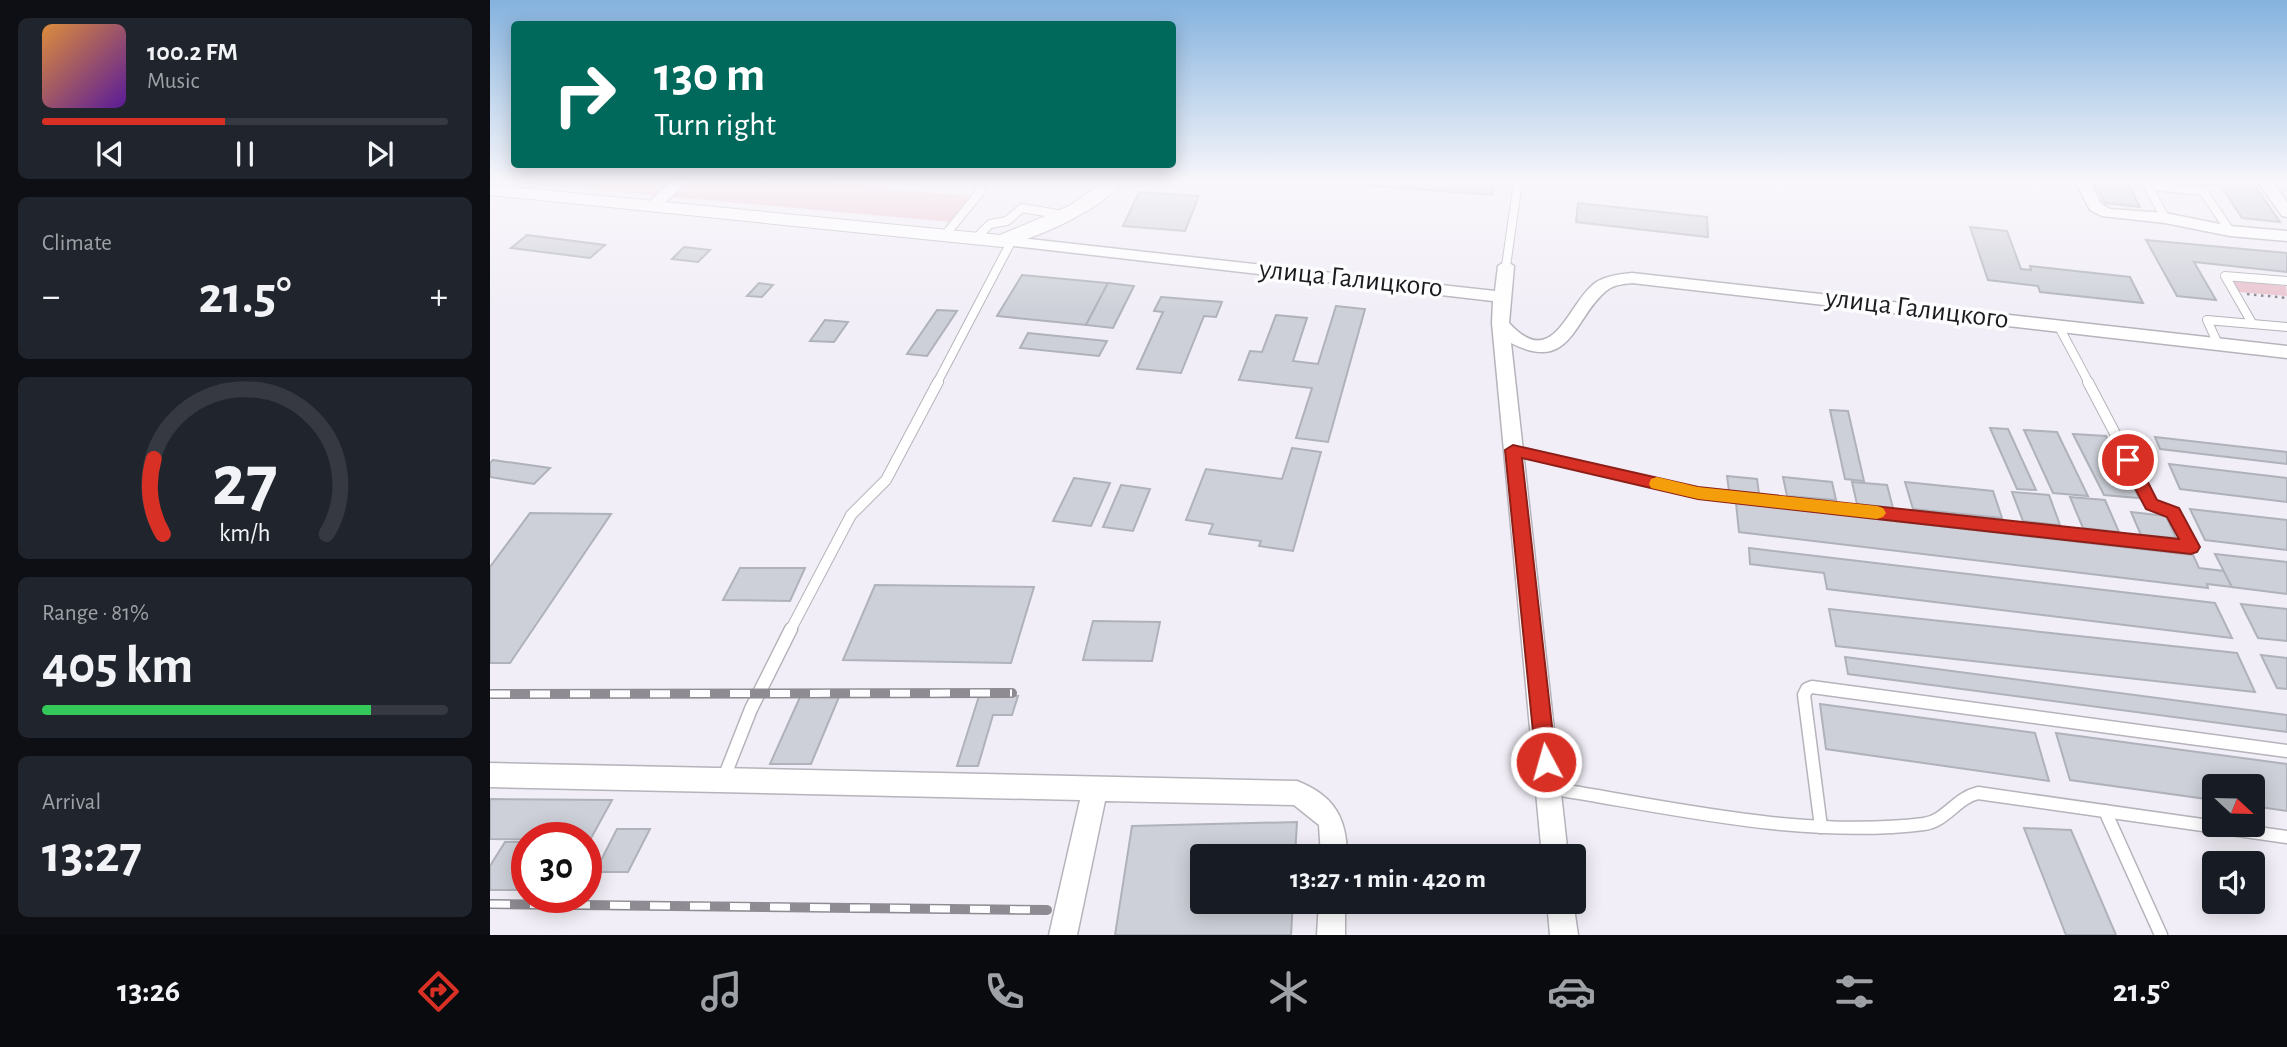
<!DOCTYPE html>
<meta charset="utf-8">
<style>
body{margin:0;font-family:"Alegreya Sans",sans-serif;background:#20242c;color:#f1f3f6;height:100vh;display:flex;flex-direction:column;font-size:26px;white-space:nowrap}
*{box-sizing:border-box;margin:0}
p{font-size:23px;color:#9ea1a6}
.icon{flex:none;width:38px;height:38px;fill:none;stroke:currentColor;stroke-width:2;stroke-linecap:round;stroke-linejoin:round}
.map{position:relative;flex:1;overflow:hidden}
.drawer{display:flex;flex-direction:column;gap:18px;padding:18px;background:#0d0f14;width:490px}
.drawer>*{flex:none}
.top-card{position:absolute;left:21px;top:21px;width:665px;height:147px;border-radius:7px;box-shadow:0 4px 18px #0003;background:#00695c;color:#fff;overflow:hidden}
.needle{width:46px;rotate:112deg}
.tools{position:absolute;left:1712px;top:774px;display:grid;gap:14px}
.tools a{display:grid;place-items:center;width:63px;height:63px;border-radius:7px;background:#171b24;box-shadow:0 4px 18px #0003;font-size:35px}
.speed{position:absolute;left:21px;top:822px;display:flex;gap:14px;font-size:35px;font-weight:700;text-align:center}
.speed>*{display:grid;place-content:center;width:91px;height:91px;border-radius:50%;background:#171b24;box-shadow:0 4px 18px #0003;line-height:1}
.speed .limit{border:10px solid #d22;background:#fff;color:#111}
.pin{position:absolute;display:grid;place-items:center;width:60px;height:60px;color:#fff;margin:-30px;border:4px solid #fff;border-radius:50%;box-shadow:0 2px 7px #0007}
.me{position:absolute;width:77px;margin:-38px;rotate:354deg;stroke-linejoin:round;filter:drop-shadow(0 0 5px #0008)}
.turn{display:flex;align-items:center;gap:24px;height:147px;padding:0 28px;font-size:32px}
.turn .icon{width:91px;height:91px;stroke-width:2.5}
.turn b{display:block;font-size:49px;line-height:60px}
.big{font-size:52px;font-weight:700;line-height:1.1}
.drawer .widget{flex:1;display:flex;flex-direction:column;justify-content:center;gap:10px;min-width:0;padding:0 24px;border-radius:10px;background:#20242c}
.drawer .dial{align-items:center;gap:0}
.dial svg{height:182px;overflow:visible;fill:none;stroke:#363941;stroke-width:7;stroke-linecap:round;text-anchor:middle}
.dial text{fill:#f1f3f6;stroke:none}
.song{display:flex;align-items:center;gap:21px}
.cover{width:84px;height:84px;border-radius:10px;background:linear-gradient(135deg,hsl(30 70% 55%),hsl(270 70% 35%))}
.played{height:7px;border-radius:4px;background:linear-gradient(90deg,#d93025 45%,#363941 45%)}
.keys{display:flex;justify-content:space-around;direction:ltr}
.heat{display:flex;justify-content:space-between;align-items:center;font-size:38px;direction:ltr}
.charge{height:10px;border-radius:5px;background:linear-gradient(90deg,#34c759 81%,#363941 0)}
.trip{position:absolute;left:700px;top:844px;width:396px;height:70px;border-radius:7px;background:#171b24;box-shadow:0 4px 18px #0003;font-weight:700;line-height:70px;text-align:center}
.tab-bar{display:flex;height:112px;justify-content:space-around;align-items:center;background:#090b0e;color:#9ea1a6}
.tab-bar .icon{width:49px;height:49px}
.tab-bar .on{color:#d93025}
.tab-bar b{font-size:32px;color:#f1f3f6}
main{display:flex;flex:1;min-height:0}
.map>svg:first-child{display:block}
.green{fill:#e9c2cd}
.building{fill:#cdd0d8;stroke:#afb2ba;stroke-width:2}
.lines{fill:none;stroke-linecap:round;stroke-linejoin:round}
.service-far2-casing{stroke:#b6b3bb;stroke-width:10}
.service-far1-casing{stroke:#b6b3bb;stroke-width:12}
.service-casing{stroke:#b6b3bb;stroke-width:15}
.minor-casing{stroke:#b6b3bb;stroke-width:3}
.tertiary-casing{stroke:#b6b3bb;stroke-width:2}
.path{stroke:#838187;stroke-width:2.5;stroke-dasharray:2.5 4.5;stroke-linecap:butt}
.service-far2{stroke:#fff;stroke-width:8}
.service-far1{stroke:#fff;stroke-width:10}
.service{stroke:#fff;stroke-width:12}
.minor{fill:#fff;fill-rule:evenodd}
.tertiary{fill:#fff;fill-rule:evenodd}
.rail-casing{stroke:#8e8c92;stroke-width:10}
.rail{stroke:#fdfcfe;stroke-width:7;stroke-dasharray:20;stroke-linecap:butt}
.route{fill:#d93025;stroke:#8d1f18;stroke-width:2}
.slow{fill:#f59e0b}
.labels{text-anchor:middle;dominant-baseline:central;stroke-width:7;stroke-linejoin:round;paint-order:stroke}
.street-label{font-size:28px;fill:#1b1a1d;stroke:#fdfcfe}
</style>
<main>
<section class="drawer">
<div class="widget">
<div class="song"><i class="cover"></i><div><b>100.2 FM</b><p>Music</p></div></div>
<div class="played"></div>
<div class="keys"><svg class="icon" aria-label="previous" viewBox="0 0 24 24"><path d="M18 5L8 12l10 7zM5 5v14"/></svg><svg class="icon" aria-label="pause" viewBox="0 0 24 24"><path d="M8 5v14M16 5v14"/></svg><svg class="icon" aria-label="next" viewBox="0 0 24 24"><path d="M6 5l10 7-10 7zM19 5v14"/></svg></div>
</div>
<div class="widget"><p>Climate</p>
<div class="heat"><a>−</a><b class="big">21.5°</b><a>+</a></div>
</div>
<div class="widget dial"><svg viewBox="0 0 100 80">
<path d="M14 69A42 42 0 1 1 86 69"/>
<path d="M14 69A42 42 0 0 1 10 36" stroke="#d93025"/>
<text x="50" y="56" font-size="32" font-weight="700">27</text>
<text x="50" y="72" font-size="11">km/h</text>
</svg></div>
<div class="widget"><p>Range · 81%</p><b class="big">405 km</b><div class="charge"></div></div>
<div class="widget"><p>Arrival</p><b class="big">13:27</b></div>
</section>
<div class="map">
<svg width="1797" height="935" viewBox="0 0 1797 935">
<rect width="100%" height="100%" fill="#f1eef7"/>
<g class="green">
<polygon points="14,182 329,182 480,196 461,222"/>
<polygon points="1742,280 1796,286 1797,296 1749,292"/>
</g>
<g class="building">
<polygon points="835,182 1004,182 1002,195"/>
<polygon points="1604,182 1637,182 1650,207 1615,203"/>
<polygon points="1687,182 1762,182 1790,222 1752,218 1731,186"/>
<polygon points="649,192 709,196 695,231 633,226"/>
<polygon points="1088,203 1217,217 1218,237 1086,222"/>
<polygon points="1480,227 1517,231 1531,269 1541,270 1540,266 1640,277 1653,303 1550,292 1548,286 1498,280"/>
<polygon points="37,235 115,245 100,258 21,248"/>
<polygon points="1656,240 1797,253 1797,272 1704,262 1726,300 1687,296"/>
<polygon points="194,247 220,250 208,262 182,259"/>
<polygon points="532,275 618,283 596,325 507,316"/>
<polygon points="269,283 283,285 272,297 257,296"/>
<polygon points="618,283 644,286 623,328 596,325"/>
<polygon points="671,297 732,302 726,317 714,316 691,373 647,369 673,312 664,311"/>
<polygon points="846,306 875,309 838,442 806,438 822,388 749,380 760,351 772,352 786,315 817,318 803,361 828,364"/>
<polygon points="447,310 467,311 437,356 417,354"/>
<polygon points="335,320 358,322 344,342 320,341"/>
<polygon points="538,333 617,341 609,356 530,348"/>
<polygon points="1340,410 1358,411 1374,481 1355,479"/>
<polygon points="1500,428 1518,429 1546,490 1527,489"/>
<polygon points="1534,430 1567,432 1598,496 1563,493"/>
<polygon points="1583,434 1616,436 1649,498 1614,495"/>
<polygon points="1665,437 1797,452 1797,464 1670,449"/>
<polygon points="802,448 831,452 803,551 769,546 771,541 719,534 723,524 696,520 716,469 792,479"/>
<polygon points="3,460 60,468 44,484 0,477 0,463"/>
<polygon points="1679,464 1797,478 1797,502 1690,489"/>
<polygon points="1237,476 1267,479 1269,494 1239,491"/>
<polygon points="1293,477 1342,482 1346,500 1297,496"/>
<polygon points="584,478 620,483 601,526 563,521"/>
<polygon points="1362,482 1397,485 1403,508 1367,504"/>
<polygon points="1415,482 1503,491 1512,518 1423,509"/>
<polygon points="631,485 660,489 643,531 613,527"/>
<polygon points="1522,492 1559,495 1570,525 1533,521"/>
<polygon points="1580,497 1615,500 1629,532 1593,528"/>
<polygon points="1246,503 1703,555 1709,568 1734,571 1742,587 1717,584 1718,588 1249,532"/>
<polygon points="1700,509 1797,520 1797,550 1715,540"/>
<polygon points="1641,512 1676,516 1686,538 1651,535"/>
<polygon points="40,513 121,514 20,663 0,663 0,567"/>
<polygon points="1259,548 1725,603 1742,638 1337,589 1334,573 1260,564"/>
<polygon points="1725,554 1797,562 1797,594 1742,587"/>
<polygon points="250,568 315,568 300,601 233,600"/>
<polygon points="385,585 544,587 521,663 353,660"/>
<polygon points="1751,604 1797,609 1797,641 1768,638"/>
<polygon points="1339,609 1747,653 1765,692 1346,646"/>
<polygon points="603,621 670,622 662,661 593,660"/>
<polygon points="1771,655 1797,658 1797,689 1787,688"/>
<polygon points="1355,657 1797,715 1797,732 1358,674"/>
<polygon points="489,696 528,696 522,715 503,715 488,766 467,766"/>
<polygon points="310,697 349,697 321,764 280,764"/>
<polygon points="1330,704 1545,733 1559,781 1336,749"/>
<polygon points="1566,733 1797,764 1797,811 1762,806 1762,786 1724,786 1724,800 1580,780"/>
<polygon points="0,799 122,800 100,840 0,839"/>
<polygon points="807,822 805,856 712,856 712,901 803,901 801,935 625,935 642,826"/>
<polygon points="1534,828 1581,830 1626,935 1576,935"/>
<polygon points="127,829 160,829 138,872 105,872"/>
<polygon points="15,842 37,842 37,890 0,890 0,866"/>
</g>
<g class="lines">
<defs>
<g id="service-far2">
<polyline points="1675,218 1658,186 1713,191 1740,231"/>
<polyline points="455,235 491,191 487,182"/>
<polyline points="486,238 500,224 517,221 532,208 573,215"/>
<polyline points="1016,266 1028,182"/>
<polyline points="1762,323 1735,276 1797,281"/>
<polyline points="1568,325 1599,383"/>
<polyline points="1728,344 1717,320 1797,327"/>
<polyline points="447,383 521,242"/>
</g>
<g id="service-far1">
<polyline points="1023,450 1208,493 1701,547 1684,513 1662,504 1598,382"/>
<polyline points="300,631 361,515 396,480 448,382"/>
</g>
<g id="service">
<polyline points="233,780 261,709 301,629"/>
<path d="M1059 788C1179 807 1312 839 1434 824 1456 821 1466 798 1488 793L1797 837"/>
<polyline points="1615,811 1671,935"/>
<polyline points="1331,827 1314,695 1317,689 1322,687 1797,751"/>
</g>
<g id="minor">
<polygon points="181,182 197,182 168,209 158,209 156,206 158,203"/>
<polygon points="1586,182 1600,182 1611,204 1620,209 1675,213 1740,226 1797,231 1797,241 1740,236 1675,223 1612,216 1600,210"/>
<polygon points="1768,182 1783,182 1797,202 1797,217 1792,216"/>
<path d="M512 236 1005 291 1008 266 1016 261 1024 266 1019 323C1064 372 1077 304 1105 283 1115 276 1130 274 1142 273L1797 346V358L1142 283C1132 284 1123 285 1116 291 1083 318 1082 374 1021 343L1078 856H1052L1002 323 1003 301 507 244 504 241Z"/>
<path d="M0 763 807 781C843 795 857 817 857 856H831L829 825 804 805 615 801 587 935H559L590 800 0 787Z"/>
<polygon points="829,901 855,901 855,935 827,935"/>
<polygon points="1057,901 1083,901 1088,935 1060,935"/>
</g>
<path id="tertiary" d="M613 182H632C609 212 548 237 512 247L0 195V185L510 235 579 206Z"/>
</defs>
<use href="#service-far2" class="service-far2-casing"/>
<use href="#service-far1" class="service-far1-casing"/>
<use href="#service" class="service-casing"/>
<use href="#minor" class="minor-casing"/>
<use href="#tertiary" class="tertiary-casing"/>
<polyline class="path" points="1757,294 1797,298"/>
<use href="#service-far2" class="service-far2"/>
<use href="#service-far1" class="service-far1"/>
<use href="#service" class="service"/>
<use href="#minor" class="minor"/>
<use href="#tertiary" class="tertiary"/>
<defs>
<g id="rail">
<polyline points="0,694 522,693"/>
<polyline points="0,904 557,910"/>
</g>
</defs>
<use href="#rail" class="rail-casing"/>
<use href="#rail" class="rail"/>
</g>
<linearGradient id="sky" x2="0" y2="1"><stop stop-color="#84b2de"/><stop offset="0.58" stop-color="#f9f7fb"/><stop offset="1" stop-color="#f9f7fb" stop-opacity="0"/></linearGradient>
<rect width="1797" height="313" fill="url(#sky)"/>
<polygon class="route" points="1023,445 1208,487 1689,539 1677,517 1656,509 1630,460 1638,454 1644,455 1667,500 1689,508 1710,547 1707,552 1701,554 1208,499 1032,458 1066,762 1063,768 1056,771 1049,768 1046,762 1015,450"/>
<polygon class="slow" points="1167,477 1208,487 1387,506 1393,508 1396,513 1393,517 1387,519 1208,499 1161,488 1159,484 1161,479"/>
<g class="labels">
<g class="street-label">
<text transform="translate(861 279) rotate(6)">улица Галицкого</text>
<text transform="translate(1427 309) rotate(7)">улица Галицкого</text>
</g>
</g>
</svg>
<div class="tools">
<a><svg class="needle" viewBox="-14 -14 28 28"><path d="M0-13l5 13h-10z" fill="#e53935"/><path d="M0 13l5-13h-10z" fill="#9ea1a6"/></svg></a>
<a><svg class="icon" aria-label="sound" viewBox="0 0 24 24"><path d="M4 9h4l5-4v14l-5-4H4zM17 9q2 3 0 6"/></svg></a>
</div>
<div class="speed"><div class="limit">30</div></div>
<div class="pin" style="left:1638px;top:460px;background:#d93025"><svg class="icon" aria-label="arrive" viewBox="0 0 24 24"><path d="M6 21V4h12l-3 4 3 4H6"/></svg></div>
<svg class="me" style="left:1056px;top:762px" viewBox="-20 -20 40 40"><circle r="17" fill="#d93025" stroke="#fff" stroke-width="3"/><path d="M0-11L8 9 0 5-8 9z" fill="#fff"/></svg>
<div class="trip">13:27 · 1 min · 420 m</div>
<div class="top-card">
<div class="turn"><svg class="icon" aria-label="right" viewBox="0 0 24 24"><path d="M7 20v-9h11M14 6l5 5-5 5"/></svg><div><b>130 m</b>Turn right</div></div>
</div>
</div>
</main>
<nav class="tab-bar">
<b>13:26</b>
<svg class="icon on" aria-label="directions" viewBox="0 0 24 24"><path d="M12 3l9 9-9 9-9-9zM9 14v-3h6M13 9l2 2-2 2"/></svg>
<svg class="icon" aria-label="music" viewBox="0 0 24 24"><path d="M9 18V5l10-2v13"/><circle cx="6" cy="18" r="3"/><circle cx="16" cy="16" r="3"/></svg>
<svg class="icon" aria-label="phone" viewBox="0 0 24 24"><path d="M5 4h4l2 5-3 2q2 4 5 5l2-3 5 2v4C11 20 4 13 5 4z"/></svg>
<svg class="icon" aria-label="climate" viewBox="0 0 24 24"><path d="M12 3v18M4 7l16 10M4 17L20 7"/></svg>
<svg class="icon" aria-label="car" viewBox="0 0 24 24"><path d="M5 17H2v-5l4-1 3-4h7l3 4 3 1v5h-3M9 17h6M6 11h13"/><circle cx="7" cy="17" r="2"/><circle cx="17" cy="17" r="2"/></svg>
<svg class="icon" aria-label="filters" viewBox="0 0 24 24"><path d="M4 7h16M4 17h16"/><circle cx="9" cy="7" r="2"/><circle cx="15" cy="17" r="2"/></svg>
<b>21.5°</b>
</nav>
